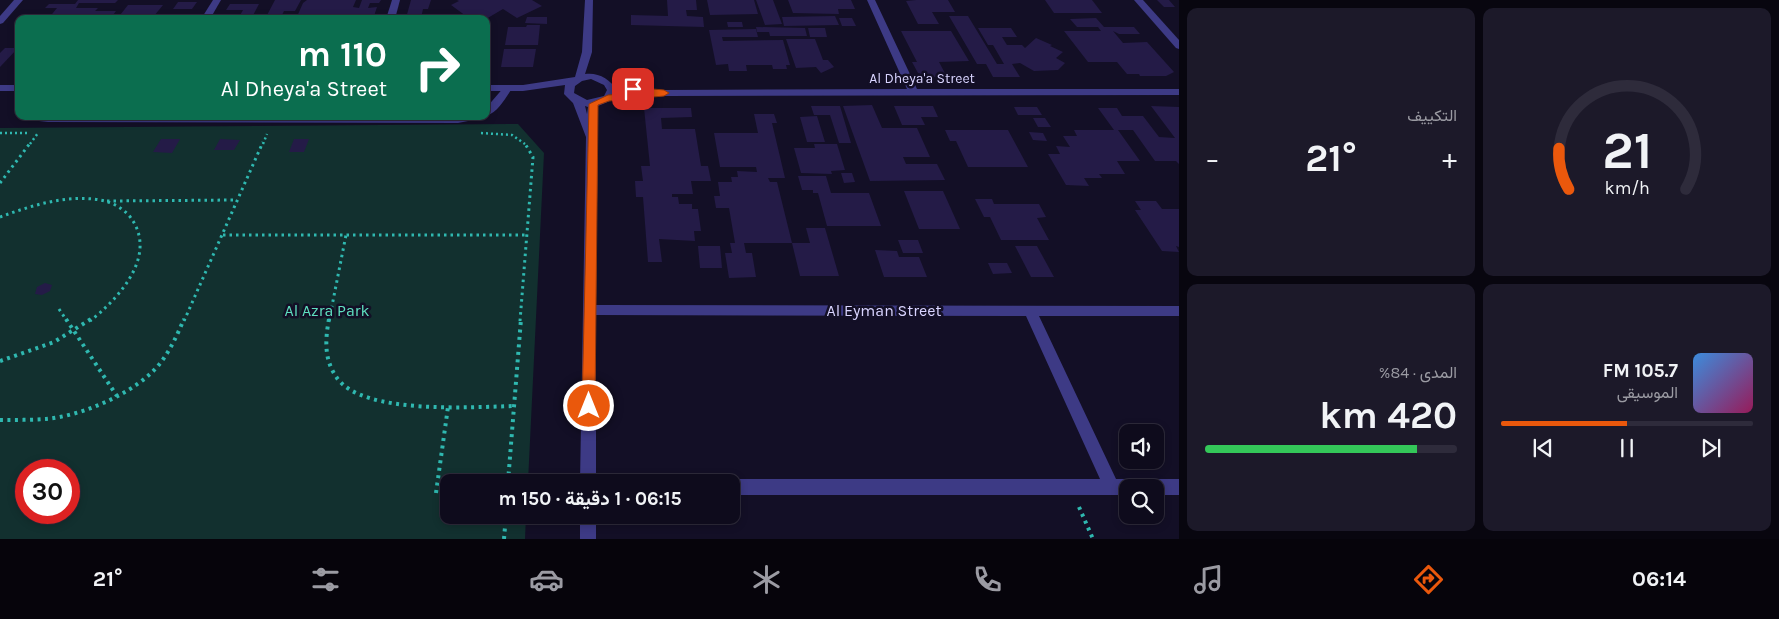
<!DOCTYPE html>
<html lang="ar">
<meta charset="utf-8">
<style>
body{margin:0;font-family:Karla,Vazirmatn,sans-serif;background:#1c1929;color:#f1f3f6;direction:rtl;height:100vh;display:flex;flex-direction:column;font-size:19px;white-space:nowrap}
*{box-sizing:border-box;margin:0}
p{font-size:16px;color:#9b9ba3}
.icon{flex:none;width:28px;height:28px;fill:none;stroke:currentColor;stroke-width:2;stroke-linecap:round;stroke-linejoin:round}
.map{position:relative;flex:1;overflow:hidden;direction:ltr}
.drawer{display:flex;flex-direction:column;gap:8px;padding:8px;background:#08060f;width:600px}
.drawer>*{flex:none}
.guide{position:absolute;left:15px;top:15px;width:475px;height:105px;border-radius:10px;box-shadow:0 2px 8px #0003,0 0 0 1px #2e2b3b;direction:rtl;background:#0b6e4f;color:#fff;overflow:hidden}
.fabs{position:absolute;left:1119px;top:424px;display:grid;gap:10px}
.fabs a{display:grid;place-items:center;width:45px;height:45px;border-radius:10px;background:#0e0b1c;box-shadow:0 2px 8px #0003,0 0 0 1px #2e2b3b;font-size:25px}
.speed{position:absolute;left:15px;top:459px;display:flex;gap:10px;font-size:25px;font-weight:700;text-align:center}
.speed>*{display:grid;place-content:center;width:65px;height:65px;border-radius:50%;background:#0e0b1c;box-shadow:0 2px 8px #0003,0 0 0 1px #2e2b3b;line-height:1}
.speed .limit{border:8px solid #d22;background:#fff;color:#111}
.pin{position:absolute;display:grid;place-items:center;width:42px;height:42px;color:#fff;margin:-21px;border-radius:10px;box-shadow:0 2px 8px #0006}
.me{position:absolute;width:55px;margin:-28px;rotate:0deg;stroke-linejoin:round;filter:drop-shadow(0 0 4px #0008)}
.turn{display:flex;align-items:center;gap:18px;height:105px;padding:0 20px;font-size:22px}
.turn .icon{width:65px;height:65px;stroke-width:2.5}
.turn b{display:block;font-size:35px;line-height:42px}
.big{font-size:38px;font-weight:700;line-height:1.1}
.drawer .widget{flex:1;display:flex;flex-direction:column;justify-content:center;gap:8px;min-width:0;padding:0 18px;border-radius:10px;background:#1c1929}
.drawer .dial{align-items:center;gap:0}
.dial svg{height:130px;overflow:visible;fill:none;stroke:#2e2b3b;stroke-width:7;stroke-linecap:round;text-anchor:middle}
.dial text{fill:#f1f3f6;stroke:none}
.song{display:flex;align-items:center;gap:15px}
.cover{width:60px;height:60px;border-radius:8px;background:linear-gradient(135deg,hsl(210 70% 55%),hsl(330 70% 35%))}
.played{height:5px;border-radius:2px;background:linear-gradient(90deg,#ea580c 50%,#2e2b3b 50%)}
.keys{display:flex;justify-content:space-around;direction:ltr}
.heat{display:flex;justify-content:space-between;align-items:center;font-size:28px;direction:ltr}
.charge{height:8px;border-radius:4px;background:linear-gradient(90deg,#34c759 84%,#2e2b3b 0)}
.drawer .tiles{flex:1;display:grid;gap:8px;grid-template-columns:repeat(2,1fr)}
.trip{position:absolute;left:440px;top:474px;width:300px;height:50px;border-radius:10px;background:#0e0b1c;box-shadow:0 2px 8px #0003,0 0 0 1px #2e2b3b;font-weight:700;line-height:50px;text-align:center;direction:rtl}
.tabs{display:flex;height:80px;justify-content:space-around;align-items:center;background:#06040b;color:#9b9ba3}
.tabs .icon{width:35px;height:35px}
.tabs .selected{color:#ea580c}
.tabs b{font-size:22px;color:#f1f3f6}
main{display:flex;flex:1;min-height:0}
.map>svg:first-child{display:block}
.green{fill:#12302f;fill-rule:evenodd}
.building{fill:#241b47}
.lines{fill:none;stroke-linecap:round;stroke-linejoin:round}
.path-far2{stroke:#2fb8b0;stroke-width:2.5;stroke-dasharray:2 3;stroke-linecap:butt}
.path-far1{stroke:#2fb8b0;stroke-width:3;stroke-dasharray:2.5 4;stroke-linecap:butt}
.path{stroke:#2fb8b0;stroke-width:4;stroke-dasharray:3 4.5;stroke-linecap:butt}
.service{fill:#3d3a85;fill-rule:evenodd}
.minor{fill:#3d3a85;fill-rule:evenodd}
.tertiary{fill:#3d3a85;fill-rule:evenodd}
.route{fill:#ea580c;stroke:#983908}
.labels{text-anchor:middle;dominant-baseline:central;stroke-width:5;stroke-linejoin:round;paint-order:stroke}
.far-street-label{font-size:14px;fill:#d9d4ff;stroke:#130f26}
.park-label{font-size:16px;fill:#5fe0c0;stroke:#130f26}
.street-label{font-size:16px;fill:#d9d4ff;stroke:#130f26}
</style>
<main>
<section class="drawer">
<div class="tiles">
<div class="widget dial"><svg viewBox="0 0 100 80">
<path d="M14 69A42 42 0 1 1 86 69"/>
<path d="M14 69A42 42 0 0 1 8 44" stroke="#ea580c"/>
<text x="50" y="56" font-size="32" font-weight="700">21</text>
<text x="50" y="72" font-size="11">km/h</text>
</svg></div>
<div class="widget"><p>التكييف</p>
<div class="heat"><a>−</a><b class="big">21°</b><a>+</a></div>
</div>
<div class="widget">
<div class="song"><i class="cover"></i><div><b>105.7 FM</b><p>الموسيقى</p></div></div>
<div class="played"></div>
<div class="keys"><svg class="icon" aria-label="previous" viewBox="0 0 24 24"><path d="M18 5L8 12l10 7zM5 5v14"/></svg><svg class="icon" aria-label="pause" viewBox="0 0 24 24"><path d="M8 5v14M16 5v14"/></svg><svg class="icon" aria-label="next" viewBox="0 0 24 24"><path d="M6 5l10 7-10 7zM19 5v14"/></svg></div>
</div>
<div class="widget"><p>المدى · 84%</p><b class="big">420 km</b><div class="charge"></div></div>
</div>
</section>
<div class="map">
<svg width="1179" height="539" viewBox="0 0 1179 539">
<rect width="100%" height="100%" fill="#130f26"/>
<path class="green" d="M518 124 544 153 528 482H449V515H526L525 539H0V128ZM26 470H69V512H26Z"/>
<g class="building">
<polygon points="78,0 118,0 115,3 79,3 76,8 98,8 95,11 116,11 110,19 48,19 57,8 45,8 49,4 75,4"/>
<polygon points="275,0 301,0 295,11 284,11 280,19 265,19"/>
<polygon points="307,0 356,0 353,7 359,8 362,0 381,0 379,3 370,3 368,8 377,7 373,19 296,19 303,3"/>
<polygon points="411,0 431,0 428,9 423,9 421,18 406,18"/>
<polygon points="457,0 532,0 542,6 517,18 503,9 486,19 470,19 451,5 459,1"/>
<polygon points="667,0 696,0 697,10 686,10 687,16 703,17 704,27 631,25 631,15 668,16"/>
<polygon points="707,0 754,0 758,14 710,15"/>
<polygon points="756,0 773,0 782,24 765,25"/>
<polygon points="788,0 851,0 855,9 838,9 839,14 793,13"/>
<polygon points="916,0 948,0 955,12 932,12 939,24 918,24 906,1"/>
<polygon points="1045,0 1092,0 1102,13 1054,13"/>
<polygon points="1157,0 1169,0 1175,7 1164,7"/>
<polygon points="178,2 197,2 192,9 173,9"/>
<polygon points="230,4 259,4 251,19 238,19 243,10 226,10"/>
<polygon points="128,5 163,5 154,16 117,19"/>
<polygon points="835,16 839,25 784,26 782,17"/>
<polygon points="949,16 968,16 997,64 1004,64 993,45 988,45 978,28 1011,28 1017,37 1002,37 1007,45 1022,45 1025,48 1036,38 1052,45 1050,46 1063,52 1056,58 1065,63 1058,70 1034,71 1020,63 1012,64 1020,77 993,77 986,64 977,64"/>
<polygon points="527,17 547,17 547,24 525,23"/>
<polygon points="839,18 852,18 856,26 842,26"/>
<polygon points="1096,18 1104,27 1134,27 1140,34 1119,34 1113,31 1123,43 1147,42 1174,72 1166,76 1140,76 1139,74 1127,74 1117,62 1088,62 1064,31 1101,31 1098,27 1077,27 1070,19"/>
<polygon points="727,22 742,22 743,27 728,27"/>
<polygon points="527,25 540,25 538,45 505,45 508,27 526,27"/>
<polygon points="756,27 805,28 807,36 770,36 769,32 757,32"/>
<polygon points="808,28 825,28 827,37 810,37"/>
<polygon points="756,29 758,37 722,37 723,41 783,40 790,65 786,65 787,69 773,69 772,65 746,65 747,71 729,71 728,64 716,65 709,30"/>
<polygon points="901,31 951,31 969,61 939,62 947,77 929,77 918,73 912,62 917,62"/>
<polygon points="786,39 815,39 823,60 828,60 834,67 821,73 816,67 796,68"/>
<polygon points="5,48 18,48 0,67 0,53"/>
<polygon points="504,49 536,49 533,67 501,67"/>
<polygon points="872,105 882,128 917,128 930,157 903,157 906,164 937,164 945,180 870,181 843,106"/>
<polygon points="811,106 840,106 851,143 839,143 830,115 814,115"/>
<polygon points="894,106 933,106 938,117 921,117 925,125 902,125"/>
<polygon points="1151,106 1179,107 1179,164 1176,161 1155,161 1133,130 1118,130 1140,161 1117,161 1125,174 1099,174 1102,178 1084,178 1089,186 1066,185 1048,154 1060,154 1056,146 1070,147 1063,136 1077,136 1074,130 1114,130 1098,108 1117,108 1122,116 1143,116 1159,137 1175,138"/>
<polygon points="1014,107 1037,107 1042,115 1018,115"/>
<polygon points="644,108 691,108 692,117 661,118 662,129 695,129 701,166 708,166 711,181 691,181 693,194 672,194 672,197 678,197 679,204 692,204 692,209 698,209 701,231 694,231 695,241 659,239 662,262 648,262 643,197 636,197 635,181 643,181 641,166 650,166"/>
<polygon points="754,114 774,114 777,123 772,123 785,178 768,178 770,182 777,182 792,243 744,243 746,253 752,253 756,277 729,278 725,253 732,253 730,243 735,243 729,208 716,208 714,196 720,196 718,182 732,182 731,177 738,177 737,171 757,172 756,167 720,167 714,133 758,133"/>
<polygon points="817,116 825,142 807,142 800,117"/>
<polygon points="1033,118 1045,118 1051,127 1038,127"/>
<polygon points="945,130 1008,130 1028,167 968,167 956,141 950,141"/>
<polygon points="1029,132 1043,133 1047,141 1033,140"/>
<polygon points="161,139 180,139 172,153 153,152"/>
<polygon points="220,139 240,140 234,150 214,150"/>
<polygon points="294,139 309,139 304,152 289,152"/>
<polygon points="814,144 837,144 845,170 831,171 832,174 801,173 794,148 815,148"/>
<polygon points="841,173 852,173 855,182 844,183"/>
<polygon points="798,176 826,176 831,193 869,193 881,226 827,226 818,193 813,193 813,190 802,190"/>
<polygon points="904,191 943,191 960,229 919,229"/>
<polygon points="975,199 992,199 994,204 1039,204 1046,217 1037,218 1049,240 1001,240 990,217 984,217"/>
<polygon points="1135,201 1156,201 1162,209 1179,209 1179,247 1176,246 1179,252 1162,251 1135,210 1141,210"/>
<polygon points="806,228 825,228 839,276 800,276 792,243 810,243"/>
<polygon points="898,240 918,240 923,253 903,253"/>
<polygon points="698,246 720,246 722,268 700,268"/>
<polygon points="1015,246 1037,246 1054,277 1031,277"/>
<polygon points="875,250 897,251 899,257 919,257 927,277 884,277"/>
<polygon points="988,263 1007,263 1012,273 993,274"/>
<polygon points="45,283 52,285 50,291 42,295 35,294 37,287"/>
</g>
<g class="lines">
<g class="path-far2">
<polyline points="0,133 29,133"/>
<polyline points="481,133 512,135 525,144"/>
<polyline points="30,144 38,133"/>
<polyline points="263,144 267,134"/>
</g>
<g class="path-far1">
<polyline points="0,183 31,142"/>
<polyline points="107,201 236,200"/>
<path d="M0 217C33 205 70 193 105 201 116 204 127 211 133 221 156 258 118 299 90 321"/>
<polyline points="223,235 527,235"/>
<polyline points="59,309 67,321"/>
<polyline points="184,321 263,142"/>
<polyline points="329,321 346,235"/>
<polyline points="520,321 533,157 524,142"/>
</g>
<g class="path">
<polyline points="66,319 117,396"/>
<path d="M329 319C325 340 324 360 337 378 363 415 472 407 514 406"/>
<polyline points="0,361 54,342 91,319"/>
<path d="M0 420C15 420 31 420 46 419 79 416 125 397 150 374 166 360 176 338 184 319"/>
<polyline points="508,482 521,319"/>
<polyline points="436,493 448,407"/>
<polyline points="1079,507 1093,539"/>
<polyline points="504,539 506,515"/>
</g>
<g class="service">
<path d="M508 85 513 88 511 90C504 100 498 112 486 116V108L505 86Z"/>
<polygon points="26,116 458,117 484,116 483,118 458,123 48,122 30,120"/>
</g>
<g class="minor">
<polygon points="213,0 221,0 210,19 201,19"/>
<polygon points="392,0 400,0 395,19 386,19"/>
<path d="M585 0H593L592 52 585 74C598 72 610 79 617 90L615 94 664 90 907 89 867 0H875L917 89H1179V95L664 96 610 101 598 106 596 305 1179 306V316H1039L1116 479H1179V495H1155V488H1128V495H731V482H725L731 479H1100L1026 316 596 315V482H580L586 137 573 103 564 94 565 85 523 91H486V85H523L575 77 582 52ZM591 79 604 85 607 90 604 96 587 100 574 93 575 86 582 81ZM585 106 588 107 587 114Z"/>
<polygon points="1134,0 1143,0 1179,40 1179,49 1176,48"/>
<rect x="0" y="85" width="19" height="6"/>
<rect x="580" y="515" width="16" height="24"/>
</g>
<polygon class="tertiary" points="14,0 23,0 3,23 0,24 0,16"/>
</g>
<polygon class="route" points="630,87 664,90 669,93 664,96 609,101 598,105 595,406 593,410 589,412 584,410 582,406 589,104 608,95 635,93 630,91"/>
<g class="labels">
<g class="far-street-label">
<text x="922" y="78">Al Dheya'a Street</text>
</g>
<g class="park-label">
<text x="327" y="310">Al Azra Park</text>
</g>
<g class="street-label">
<text x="884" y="310">Al Eyman Street</text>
</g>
</g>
</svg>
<div class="fabs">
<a><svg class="icon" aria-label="sound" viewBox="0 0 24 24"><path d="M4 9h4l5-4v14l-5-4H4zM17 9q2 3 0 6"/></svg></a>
<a><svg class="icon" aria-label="search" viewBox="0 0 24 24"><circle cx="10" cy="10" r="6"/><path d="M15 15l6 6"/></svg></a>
</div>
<div class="speed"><div class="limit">30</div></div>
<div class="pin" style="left:633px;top:89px;background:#d93025"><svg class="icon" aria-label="arrive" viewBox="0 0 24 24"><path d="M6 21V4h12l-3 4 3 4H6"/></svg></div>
<svg class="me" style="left:589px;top:406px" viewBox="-20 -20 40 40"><circle r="17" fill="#ea580c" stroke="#fff" stroke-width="3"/><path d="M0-11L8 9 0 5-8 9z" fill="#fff"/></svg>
<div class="trip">06:15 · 1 دقيقة · 150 m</div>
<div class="guide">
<div class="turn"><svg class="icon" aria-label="right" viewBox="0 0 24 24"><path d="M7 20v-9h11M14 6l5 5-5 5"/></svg><div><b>110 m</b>Al Dheya'a Street</div></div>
</div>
</div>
</main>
<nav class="tabs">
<b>06:14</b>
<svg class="icon selected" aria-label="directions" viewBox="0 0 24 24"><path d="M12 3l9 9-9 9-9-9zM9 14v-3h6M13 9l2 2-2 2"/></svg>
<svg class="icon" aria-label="music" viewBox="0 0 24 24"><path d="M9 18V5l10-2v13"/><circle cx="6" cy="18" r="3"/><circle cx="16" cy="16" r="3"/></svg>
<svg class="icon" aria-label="phone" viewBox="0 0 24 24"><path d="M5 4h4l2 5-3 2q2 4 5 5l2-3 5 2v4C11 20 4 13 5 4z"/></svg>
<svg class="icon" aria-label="climate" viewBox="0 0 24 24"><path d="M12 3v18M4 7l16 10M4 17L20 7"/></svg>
<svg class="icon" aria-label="car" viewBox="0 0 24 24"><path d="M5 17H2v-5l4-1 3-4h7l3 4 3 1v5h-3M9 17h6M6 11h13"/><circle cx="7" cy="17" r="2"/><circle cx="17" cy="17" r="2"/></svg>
<svg class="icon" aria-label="filters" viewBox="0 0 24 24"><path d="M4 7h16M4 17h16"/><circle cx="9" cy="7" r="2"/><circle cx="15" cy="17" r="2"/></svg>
<b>21°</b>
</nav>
